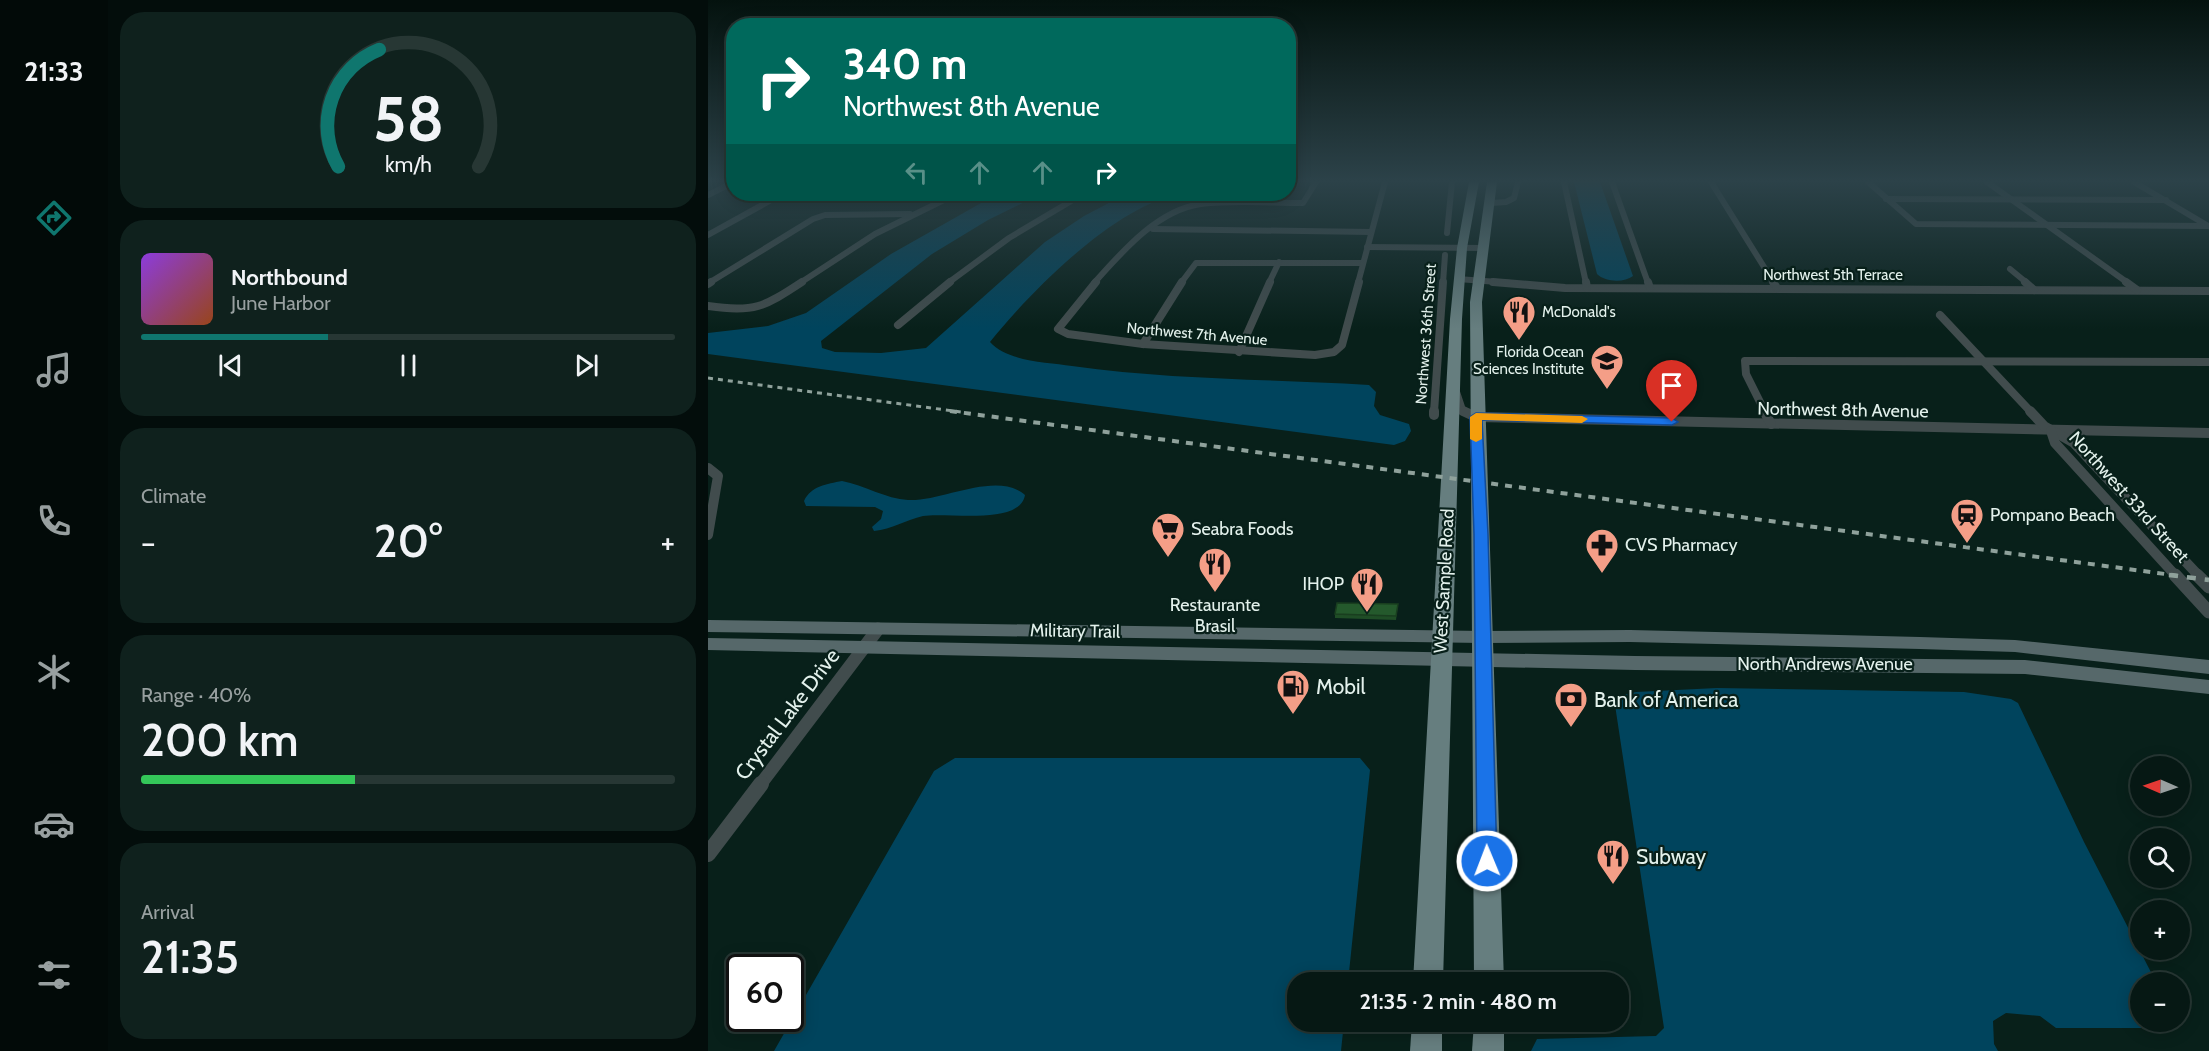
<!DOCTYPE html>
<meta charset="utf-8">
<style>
body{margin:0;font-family:Cabin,sans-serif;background:#0f211d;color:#f1f3f6;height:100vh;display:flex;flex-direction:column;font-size:22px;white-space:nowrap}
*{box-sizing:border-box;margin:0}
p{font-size:20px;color:#98a0a0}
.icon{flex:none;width:33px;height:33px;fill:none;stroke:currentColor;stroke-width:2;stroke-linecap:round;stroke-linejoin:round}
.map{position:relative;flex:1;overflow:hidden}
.drawer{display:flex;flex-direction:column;gap:12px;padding:12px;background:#030d0b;width:600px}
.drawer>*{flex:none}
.guide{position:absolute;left:18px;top:18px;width:570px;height:183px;border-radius:24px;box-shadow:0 3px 15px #0003,0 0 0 2px #273734;background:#00695c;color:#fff;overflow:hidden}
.needle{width:39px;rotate:272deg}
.tools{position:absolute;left:1422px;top:756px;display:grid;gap:12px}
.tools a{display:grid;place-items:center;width:60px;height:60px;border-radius:50%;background:#061814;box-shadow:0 3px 15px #0003,0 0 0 2px #273734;font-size:30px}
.speed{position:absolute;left:18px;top:954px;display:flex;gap:12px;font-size:30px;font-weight:700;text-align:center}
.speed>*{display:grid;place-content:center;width:78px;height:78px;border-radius:50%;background:#061814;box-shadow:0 3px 15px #0003,0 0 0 2px #273734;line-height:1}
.speed .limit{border:3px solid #111;border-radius:9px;background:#fff;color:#111}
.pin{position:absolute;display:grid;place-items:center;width:51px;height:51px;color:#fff;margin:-62px -26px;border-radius:50% 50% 50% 0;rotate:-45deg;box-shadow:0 0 6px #0007}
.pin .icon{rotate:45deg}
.me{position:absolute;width:66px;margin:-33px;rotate:359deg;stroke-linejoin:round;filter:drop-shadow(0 0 4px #0008)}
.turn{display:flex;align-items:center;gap:21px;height:126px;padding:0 18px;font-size:27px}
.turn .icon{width:78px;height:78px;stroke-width:2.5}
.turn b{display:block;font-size:42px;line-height:51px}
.lanes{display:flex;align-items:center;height:57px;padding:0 18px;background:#0003;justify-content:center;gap:30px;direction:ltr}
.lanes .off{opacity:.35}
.big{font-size:45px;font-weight:600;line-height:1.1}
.drawer .card{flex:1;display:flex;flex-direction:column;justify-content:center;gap:9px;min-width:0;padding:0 21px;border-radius:24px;background:#0f211d}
.drawer .dial{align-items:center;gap:0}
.dial svg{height:156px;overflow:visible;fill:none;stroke:#273734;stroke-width:7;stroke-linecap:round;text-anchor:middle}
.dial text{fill:#f1f3f6;stroke:none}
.song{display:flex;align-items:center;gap:18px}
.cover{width:72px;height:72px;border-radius:9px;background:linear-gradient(135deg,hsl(270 70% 55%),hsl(20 70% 35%))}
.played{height:6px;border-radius:3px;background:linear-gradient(90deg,#0f766e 35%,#273734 35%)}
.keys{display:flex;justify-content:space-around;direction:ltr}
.heat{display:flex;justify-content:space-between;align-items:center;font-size:33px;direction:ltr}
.charge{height:9px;border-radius:4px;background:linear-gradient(90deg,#34c759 40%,#273734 0)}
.trip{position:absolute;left:579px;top:972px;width:342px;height:60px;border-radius:24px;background:#061814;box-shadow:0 3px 15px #0003,0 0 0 2px #273734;font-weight:600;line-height:60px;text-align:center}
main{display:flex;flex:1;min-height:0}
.tabs{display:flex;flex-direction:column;width:108px;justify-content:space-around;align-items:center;background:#020a08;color:#98a0a0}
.tabs .icon{width:42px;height:42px}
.tabs .on{color:#0f766e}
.tabs b{font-size:27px;color:#f1f3f6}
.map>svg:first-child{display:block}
.water{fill:#00445d}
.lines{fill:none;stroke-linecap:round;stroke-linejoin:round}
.street-far4{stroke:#414c4d;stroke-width:6}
.street-far3{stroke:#414c4d;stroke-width:8}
.street-far2{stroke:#414c4d;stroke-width:10}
.street-far1{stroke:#414c4d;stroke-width:13}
.street{stroke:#414c4d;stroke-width:16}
.secondary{fill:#56686a;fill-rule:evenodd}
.primary{fill:#667e7f;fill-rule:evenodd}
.rail-far2{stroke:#8fa19b;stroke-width:3;stroke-dasharray:5 5;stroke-linecap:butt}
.rail-far1{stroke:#8fa19b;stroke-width:4;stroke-dasharray:7 7;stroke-linecap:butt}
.rail{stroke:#8fa19b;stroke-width:4.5;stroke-dasharray:9 9;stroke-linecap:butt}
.wall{fill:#1f4d26}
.building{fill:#24592c;stroke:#193e1f;stroke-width:1.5}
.route{fill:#1a73e8;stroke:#114b97;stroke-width:1.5}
.slow{fill:#f59e0b}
.labels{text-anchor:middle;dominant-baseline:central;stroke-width:4.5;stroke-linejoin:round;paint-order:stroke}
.far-street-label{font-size:15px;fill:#e3f1ec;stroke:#08201a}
.far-poi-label{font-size:15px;fill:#e3f1ec;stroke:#08201a;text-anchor:start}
.street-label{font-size:18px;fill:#e3f1ec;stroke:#08201a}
.poi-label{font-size:18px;fill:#e3f1ec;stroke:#08201a;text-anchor:start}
.near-poi-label{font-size:21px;fill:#e3f1ec;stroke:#08201a;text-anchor:start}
.near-street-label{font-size:21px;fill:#e3f1ec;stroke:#08201a}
</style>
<main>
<nav class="tabs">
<b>21:33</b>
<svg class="icon on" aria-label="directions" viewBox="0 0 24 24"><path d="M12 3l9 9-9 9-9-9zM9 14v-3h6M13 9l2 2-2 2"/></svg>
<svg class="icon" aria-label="music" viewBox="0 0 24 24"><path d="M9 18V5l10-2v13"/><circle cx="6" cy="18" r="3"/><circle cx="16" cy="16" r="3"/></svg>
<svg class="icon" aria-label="phone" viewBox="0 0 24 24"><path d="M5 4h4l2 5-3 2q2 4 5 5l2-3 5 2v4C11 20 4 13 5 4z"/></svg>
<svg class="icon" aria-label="climate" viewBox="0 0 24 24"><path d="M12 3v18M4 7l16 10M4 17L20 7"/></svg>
<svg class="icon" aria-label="car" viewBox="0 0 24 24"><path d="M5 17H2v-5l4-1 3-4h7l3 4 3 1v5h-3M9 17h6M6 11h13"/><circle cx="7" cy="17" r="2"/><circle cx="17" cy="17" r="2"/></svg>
<svg class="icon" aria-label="filters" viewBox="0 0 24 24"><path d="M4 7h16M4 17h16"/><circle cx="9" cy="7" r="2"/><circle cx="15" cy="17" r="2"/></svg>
</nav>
<section class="drawer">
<div class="card dial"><svg viewBox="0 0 100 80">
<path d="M14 69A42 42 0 1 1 86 69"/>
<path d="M14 69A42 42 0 0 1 35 9" stroke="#0f766e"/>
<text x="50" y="56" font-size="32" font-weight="700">58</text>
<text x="50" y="72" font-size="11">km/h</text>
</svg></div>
<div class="card">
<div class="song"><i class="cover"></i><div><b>Northbound</b><p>June Harbor</p></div></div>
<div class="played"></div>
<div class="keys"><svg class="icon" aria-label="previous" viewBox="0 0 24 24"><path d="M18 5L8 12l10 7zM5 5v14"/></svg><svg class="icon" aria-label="pause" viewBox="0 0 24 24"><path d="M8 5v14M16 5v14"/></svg><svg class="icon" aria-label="next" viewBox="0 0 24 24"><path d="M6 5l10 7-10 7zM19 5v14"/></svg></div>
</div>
<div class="card"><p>Climate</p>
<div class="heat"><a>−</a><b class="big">20°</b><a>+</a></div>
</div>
<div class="card"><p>Range · 40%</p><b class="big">200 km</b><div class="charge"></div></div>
<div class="card"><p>Arrival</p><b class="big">21:35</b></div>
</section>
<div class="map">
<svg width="1501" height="1051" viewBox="0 0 1501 1051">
<rect width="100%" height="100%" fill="#08201a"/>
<g class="water">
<path d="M866 182H892L925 276C916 283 897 282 889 274Z"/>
<path d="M289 194H333L280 220 224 254 113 341 114 348 127 352 173 353 218 348 337 242 376 216 418 194H476C411 201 321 293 282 342 300 362 339 362 364 366 464 380 560 379 661 385L668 392 666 406 672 415 701 424 703 431 697 441 686 445 0 354V333L60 326 98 313 183 254Z"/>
<path d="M134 481C156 485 178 499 200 500 233 502 289 470 317 495 312 526 239 512 215 516 198 520 184 529 166 531L164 527 173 519 175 511 167 507 98 506 96 501C103 486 119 484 134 481Z"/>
<polygon points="1009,688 1256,692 1303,699 1310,703 1376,842 1448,982 1432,982 1432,1022 1466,1022 1455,1028 1348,1028 1332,1016 1298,1013 1285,1021 1286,1044 1290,1051 823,1051 829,1039 948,1036 956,1028 907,705 910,696 928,692"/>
<polygon points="247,758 652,758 662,770 640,982 590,982 590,1022 636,1022 633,1051 66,1051 226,771"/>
</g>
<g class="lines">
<g class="street-far4">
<polyline points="856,182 878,283"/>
<polyline points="904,182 940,283"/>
<polyline points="1003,182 1066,283"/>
<polyline points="1160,182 1208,224 1500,226"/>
<polyline points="1279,182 1420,283"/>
<polyline points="1426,182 1500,226"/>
<polyline points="0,195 26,182"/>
<polyline points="1178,199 1458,200"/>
<polyline points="783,203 798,202 806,198 810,182"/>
<polyline points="445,229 663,232"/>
<polyline points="739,233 744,182"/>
<polyline points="0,235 74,194"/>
<polyline points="659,247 777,248"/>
<polyline points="1302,269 1319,283"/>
<polyline points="750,279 803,283"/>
<polyline points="1,283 105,219 117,215 202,214"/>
<polyline points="92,283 167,234 248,194"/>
<polyline points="240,283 301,238 375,194"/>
<path d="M386 283C413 253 449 210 493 204 526 200 562 203 595 203L608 182"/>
<polyline points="473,283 488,263 655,263"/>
<polyline points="561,283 571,262"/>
<polyline points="650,283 677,182"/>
<polyline points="735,283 737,255"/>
</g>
<g class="street-far3">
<polyline points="388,282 350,329 360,334 435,344 607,355 626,352 634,345 651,282"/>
<polyline points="785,282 857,288 1501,291"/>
<polyline points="878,282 879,288"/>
<polyline points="940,282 942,288"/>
<polyline points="1065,282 1069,288"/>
<polyline points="1317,282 1326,290"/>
<polyline points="1418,282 1429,290"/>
<polyline points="0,284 3,282"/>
<path d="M0 306C46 313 56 307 94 282"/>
<polyline points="1232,315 1323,412"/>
<polyline points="190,325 242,282"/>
<polyline points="435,344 474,282"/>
<polyline points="531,352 562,282"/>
<polyline points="747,389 754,410 758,412"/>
<polyline points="726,412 735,282"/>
<polyline points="1057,412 1038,374 1037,361 1501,362"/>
</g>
<g class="street-far2">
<polyline points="755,411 768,417 1501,433"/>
<polyline points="1056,411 1063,424"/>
<polyline points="1322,411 1336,426 1366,443 1491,576"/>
<polyline points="726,415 726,411"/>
<polyline points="1343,431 1347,443 1468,576"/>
<polyline points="0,468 10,476 0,535"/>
</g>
<g class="street-far1">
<polyline points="1467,575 1501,612"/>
<polyline points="1489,575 1501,587"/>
<polyline points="52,785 170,629"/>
</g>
<polyline class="street" points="0,854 53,784"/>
<g class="secondary">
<polygon points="0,620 775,631 922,630 1212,637 1307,640 1501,660 1501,674 1307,652 1212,649 922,642 775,643 0,632"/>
<polygon points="0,638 927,656 1317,660 1501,680 1501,694 1317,674 927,670 0,650"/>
</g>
<g class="primary">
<polygon points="761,182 771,182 759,248 754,319 735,982 705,982 742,319 749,248"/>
<polygon points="779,182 789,182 774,302 796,982 766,982 762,302"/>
<polygon points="704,1022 734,1022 734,1051 702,1051"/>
<polygon points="766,1022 796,1022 796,1051 764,1051"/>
</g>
<polyline class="rail-far2" points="0,378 253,412"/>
<polyline class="rail-far1" points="242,411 1472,576"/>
<polyline class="rail" points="1461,575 1501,580"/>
</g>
<polygon class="wall" points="690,604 688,620 627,618 627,614"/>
<polygon class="building" points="629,603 690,604 688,616 627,614"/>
<linearGradient id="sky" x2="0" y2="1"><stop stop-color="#04120e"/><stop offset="0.55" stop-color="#2c4249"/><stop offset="1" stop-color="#2c4249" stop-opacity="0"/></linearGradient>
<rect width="1501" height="329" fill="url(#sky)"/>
<polygon class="route" points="768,413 964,418 970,422 964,425 774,420 780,534 789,861 786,867 779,870 772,867 769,861 766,534 762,417"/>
<polygon class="slow" points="768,413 874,416 880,419 874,423 774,420 774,439 768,442 762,439 762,417"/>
<defs>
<symbol id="restaurant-pin" viewBox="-11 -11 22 30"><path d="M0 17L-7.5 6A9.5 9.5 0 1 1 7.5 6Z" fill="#f49e87" stroke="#08201a"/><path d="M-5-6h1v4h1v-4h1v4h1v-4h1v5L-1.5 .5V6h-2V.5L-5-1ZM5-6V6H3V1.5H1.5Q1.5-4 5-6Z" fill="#111"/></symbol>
<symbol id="school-pin" viewBox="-11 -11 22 30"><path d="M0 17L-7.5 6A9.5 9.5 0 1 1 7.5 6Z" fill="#f49e87" stroke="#08201a"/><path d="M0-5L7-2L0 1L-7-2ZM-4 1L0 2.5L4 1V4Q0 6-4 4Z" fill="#111"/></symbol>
<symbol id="station-pin" viewBox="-11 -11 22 30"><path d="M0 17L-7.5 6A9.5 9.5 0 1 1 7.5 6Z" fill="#f49e87" stroke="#08201a"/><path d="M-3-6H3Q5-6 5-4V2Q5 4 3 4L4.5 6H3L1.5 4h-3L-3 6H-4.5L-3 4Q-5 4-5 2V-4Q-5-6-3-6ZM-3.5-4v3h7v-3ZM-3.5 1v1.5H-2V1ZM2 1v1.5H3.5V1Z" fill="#111"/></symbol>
<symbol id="supermarket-pin" viewBox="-11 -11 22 30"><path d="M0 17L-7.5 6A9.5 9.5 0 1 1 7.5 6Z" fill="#f49e87" stroke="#08201a"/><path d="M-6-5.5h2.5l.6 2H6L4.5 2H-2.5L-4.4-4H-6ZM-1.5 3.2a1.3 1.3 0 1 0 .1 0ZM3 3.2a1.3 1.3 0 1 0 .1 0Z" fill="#111"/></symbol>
<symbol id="pharmacy-pin" viewBox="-11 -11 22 30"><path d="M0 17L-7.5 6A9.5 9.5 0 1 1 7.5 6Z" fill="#f49e87" stroke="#08201a"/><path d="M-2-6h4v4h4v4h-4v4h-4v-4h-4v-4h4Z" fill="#111"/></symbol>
<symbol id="fuel-pin" viewBox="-11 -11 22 30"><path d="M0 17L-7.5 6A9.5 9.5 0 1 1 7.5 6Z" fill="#f49e87" stroke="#08201a"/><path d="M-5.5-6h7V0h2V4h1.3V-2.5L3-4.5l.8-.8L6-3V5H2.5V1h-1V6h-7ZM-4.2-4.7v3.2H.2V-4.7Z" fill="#111"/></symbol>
<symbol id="bank-pin" viewBox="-11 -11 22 30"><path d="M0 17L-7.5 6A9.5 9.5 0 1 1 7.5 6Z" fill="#f49e87" stroke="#08201a"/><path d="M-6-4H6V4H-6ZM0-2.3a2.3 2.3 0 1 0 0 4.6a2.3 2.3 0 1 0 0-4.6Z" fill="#111"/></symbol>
</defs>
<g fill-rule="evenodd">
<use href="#restaurant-pin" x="792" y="293" width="38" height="52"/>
<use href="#school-pin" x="880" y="342" width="38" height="52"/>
<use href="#station-pin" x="1240" y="496" width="38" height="52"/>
<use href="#supermarket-pin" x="441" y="510" width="38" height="52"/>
<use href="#pharmacy-pin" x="875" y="526" width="38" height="52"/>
<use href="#restaurant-pin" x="488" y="545" width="38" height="52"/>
<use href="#restaurant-pin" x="640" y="565" width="38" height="52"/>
<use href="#fuel-pin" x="566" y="667" width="38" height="52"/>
<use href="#bank-pin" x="844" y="680" width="38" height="52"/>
<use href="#restaurant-pin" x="886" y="837" width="38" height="52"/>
</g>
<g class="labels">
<g class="far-street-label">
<text x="1125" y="275">Northwest 5th Terrace</text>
<text transform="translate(489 334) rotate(5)">Northwest 7th Avenue</text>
<text transform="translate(718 334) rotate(-86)">Northwest 36th Street</text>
</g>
<g class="far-poi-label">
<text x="834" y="312">McDonald's</text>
<text x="876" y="352" text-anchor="end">Florida Ocean<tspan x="876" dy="17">Sciences Institute</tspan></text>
</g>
<g class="street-label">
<text transform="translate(1135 410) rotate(1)">Northwest 8th Avenue</text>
<text transform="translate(1421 497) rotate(48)">Northwest 33rd Street</text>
<text transform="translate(736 581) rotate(-87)">West Sample Road</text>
<text transform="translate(367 631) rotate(1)">Military Trail</text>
<text x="1117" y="664">North Andrews Avenue</text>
</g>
<g class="poi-label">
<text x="1282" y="515">Pompano Beach</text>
<text x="483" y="529">Seabra Foods</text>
<text x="917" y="545">CVS Pharmacy</text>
<text x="636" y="584" text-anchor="end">IHOP</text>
<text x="507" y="605" text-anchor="middle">Restaurante<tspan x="507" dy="21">Brasil</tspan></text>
</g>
<g class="near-poi-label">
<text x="608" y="686">Mobil</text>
<text x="886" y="699">Bank of America</text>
<text x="928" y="856">Subway</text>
</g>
<g class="near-street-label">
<text transform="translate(79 714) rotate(-53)">Crystal Lake Drive</text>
</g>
</g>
</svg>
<div class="tools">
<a><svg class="needle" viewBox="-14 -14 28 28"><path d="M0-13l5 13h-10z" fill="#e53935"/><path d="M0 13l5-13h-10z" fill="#98a0a0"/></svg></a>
<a><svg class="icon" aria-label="search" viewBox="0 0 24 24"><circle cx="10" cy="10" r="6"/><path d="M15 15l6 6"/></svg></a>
<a>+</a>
<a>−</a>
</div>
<div class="speed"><div class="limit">60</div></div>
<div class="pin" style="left:964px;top:422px;background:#d93025"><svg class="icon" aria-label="arrive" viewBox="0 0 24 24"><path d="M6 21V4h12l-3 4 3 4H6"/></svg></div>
<svg class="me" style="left:779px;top:861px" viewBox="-20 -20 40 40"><circle r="17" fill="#1a73e8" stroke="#fff" stroke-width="3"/><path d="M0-11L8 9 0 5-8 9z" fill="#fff"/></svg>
<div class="trip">21:35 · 2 min · 480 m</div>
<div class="guide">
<div class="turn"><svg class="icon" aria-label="right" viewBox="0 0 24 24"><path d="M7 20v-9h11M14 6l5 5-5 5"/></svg><div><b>340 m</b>Northwest 8th Avenue</div></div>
<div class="lanes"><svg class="icon off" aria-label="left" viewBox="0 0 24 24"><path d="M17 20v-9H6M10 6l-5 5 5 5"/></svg><svg class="icon off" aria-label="ahead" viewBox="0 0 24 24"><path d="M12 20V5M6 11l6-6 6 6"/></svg><svg class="icon off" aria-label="ahead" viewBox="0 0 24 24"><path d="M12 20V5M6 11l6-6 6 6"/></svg><svg class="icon" aria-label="right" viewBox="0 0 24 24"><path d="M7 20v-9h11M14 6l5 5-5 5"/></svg></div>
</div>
</div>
</main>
